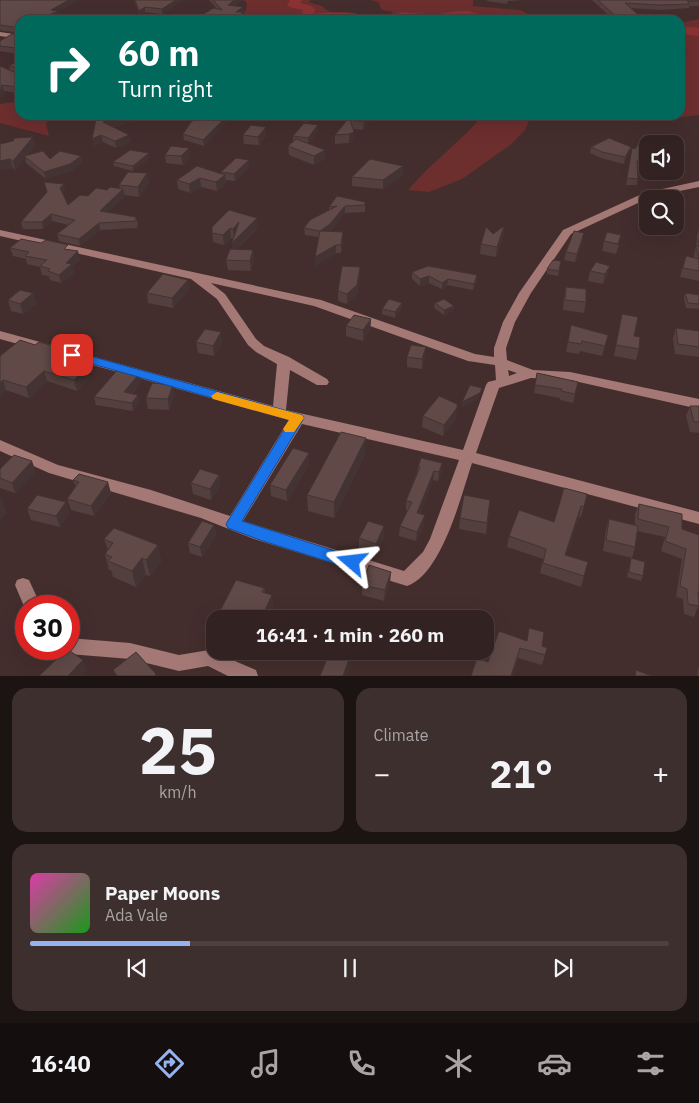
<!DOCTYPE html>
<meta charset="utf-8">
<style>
body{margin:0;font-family:"IBM Plex Sans",sans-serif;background:#3e2f2f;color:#f1f3f6;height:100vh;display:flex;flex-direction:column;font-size:19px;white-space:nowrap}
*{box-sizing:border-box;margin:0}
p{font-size:16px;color:#a9a4a5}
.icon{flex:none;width:28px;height:28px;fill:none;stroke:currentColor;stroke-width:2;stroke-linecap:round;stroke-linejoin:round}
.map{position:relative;height:676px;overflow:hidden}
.sheet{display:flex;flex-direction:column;gap:12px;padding:12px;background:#1c1313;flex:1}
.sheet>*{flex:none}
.guide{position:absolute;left:15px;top:15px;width:670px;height:105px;border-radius:15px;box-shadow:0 5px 20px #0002,0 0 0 1px #4e3f40;background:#00695c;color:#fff;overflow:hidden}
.controls{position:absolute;left:639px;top:135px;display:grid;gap:10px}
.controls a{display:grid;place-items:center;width:45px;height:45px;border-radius:10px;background:#322;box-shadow:0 5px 20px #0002,0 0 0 1px #4e3f40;font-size:25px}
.speed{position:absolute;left:15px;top:595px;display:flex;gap:10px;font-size:25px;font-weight:700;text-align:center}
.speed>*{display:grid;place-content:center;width:65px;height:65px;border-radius:50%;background:#322;box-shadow:0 5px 20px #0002,0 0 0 1px #4e3f40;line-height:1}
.speed .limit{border:8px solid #d22;background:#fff;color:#111}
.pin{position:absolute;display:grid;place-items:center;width:42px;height:42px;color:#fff;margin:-21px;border-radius:10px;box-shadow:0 2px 8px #0006}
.me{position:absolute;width:55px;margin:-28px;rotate:287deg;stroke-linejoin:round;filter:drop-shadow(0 0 4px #0008)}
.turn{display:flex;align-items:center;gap:18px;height:105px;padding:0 20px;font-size:22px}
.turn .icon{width:65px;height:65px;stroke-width:2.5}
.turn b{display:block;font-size:35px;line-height:42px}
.big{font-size:38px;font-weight:800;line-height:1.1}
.sheet .card{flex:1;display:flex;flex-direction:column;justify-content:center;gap:8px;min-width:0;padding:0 18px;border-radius:15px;background:#3e2f2f}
.sheet .dial{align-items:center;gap:0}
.dial b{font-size:65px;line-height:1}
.song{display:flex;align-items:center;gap:15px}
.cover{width:60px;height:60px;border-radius:8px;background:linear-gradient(135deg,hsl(320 70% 55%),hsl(120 70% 35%))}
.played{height:5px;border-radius:2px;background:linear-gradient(90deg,#95b2f1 25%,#4e3f40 25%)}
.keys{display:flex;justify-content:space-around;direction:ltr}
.heat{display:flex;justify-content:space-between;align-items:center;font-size:28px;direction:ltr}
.sheet .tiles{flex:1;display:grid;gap:12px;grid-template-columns:1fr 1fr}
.card:last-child{grid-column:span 2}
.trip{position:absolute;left:206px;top:610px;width:288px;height:50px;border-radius:15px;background:#322;box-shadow:0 5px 20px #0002,0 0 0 1px #4e3f40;font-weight:800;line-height:50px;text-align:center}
.menu{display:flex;height:80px;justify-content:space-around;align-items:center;background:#140e0e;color:#a9a4a5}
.menu .icon{width:35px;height:35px}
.menu .current{color:#95b2f1}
.menu b{font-size:22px;color:#f1f3f6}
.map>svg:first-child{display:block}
.green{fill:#6d2e2e}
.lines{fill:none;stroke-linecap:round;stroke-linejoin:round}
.river{fill:#8b3233;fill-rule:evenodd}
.minor{fill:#a37875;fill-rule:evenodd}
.wall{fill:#533f3d}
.shaded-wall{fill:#433332}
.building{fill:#604947;stroke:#433332}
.route{fill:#1a73e8;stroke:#114b97}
.slow{fill:#f59e0b}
</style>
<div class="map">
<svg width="699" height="676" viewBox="0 0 699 676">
<rect width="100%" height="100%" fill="#442e2d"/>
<g class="green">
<path d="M244 0H311L308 2 322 6C329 16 362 17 375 20H239L246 10 247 3Z"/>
<polygon points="371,0 473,0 473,6 520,10 541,20 386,20 388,16 393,12 382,10 378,2"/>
<path d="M699 19V115L656 120 585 115 531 116 525 130 510 145 462 179 429 192 408 190C429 165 455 146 477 122L475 115H680V51H687L680 36V23Z"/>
<polygon points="20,101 20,115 53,115 46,123 49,136 0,123 0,104"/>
</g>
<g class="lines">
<g class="river">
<path d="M290 0H302L300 3 312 6 315 10 314 14C328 12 360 10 371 20L336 18 303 20 301 18 303 10 289 7 287 5Z"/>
<polygon points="457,11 468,11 490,18 492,20 474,20 467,17 446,20 388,20 401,12 434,15"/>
<polygon points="680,26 699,28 699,36 680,34"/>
</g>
<g class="minor">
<polygon points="0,32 20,35 20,39 0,36"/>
<path d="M699 181V187L651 197 571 234 531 293 515 322 506 348 507 360 533 370 570 372 699 399V409L570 380 531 378 499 388 476 453 699 512V524L472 463C461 496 442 574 407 586L254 539 201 518 49 473 0 451V440L58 465 151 490 230 516 289 420 0 339V331L273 406 277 364 256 352 248 345 217 299 191 279 0 236V230L321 300 475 354 494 357V348L503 322 519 293 563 230 644 193ZM211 283 314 306 468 361 495 365 496 380 488 382 486 385 463 450 286 410 290 370 317 385H327L329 382 327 379 289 357 264 346 256 339 225 294ZM508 370 517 373 509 376ZM302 424 459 460 430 539 423 552 404 571 243 521Z"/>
<polygon points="23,578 29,580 41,606 26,606 26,611 15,585 17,580"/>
<polygon points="69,638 130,643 179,655 209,650 256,670 258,676 228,676 208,666 179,671 130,659 69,654 63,652 61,649 69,649"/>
</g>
</g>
<g class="wall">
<polygon points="0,0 58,12 59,17 56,18 20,20 20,52 17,54 0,51 0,41 20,35 20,33 0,30"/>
<polygon points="133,0 183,0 162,14 145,12 140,16 134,0"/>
<polygon points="209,0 242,0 234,6 244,12 242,13 242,20 193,20 217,9"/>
<polygon points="487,0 524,0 508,1 507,4 487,1"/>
<polygon points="592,0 699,0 699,6 689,6 689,8 660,10 630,8 644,20 614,20"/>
<polygon points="20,60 20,73 11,71 20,75 18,93 4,91 3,96 0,97 0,66 10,71 9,66"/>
<polygon points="97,115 141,115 142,119 113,127 129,135 131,142 116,148 103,142 93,146"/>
<polygon points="202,115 204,146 184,140 183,134"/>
<polygon points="278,115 313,115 308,122 278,118"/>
<polygon points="351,115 374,115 374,116 363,130 353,129 354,132 354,141 349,143 335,144 335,135"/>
<polygon points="318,125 318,132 309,144 325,150 325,159 314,165 289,155 288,146 293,142 293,136"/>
<polygon points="266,127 266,136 259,145 244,144 243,135"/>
<polygon points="33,137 35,146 27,155 50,159 81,156 82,163 71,171 46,179 26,163 25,158 15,170 13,168 0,170 0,144"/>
<polygon points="648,146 642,168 637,167 638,179 637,185 626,185 631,154 635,149"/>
<polygon points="591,147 631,147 629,153 624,164 601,158 590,153"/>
<polygon points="165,155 190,156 183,165 166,163"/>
<polygon points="149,158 133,171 114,166 113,162"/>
<polygon points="249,160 249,168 235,181 226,180 226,184 217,191 201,187 190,193 178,189 177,180 221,173 221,172"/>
<polygon points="403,166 403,175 383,189 352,186 352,177"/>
<polygon points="147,173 149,183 139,197 124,195 125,196 108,212 136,217 138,224 137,228 100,230 80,246 59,241 57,234 69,225 52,221 43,229 23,229 21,222 65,191 63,194 68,205 88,196 107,190 120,189 119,185"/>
<polygon points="365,202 365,212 345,213 330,231 343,240 341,253 336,253 315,266 319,237 305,235 304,228 329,210 329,207"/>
<polygon points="504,226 503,236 496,257 480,254 481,244"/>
<polygon points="212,227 258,228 237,249 253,250 254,260 251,271 228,270 226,260 233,249 232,243 233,239 231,238 224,245 213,242"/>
<polygon points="699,229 699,281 680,277 686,256 694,258 694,255 696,247 697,237"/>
<polygon points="583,241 575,262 564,260 566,252"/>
<polygon points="604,241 619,245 616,254 602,251"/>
<polygon points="10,248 69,249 80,259 72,267 74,273 61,283 50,280 49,276 42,275 40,267 27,264 26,259 13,256"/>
<polygon points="561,261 558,276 547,274 547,269"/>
<polygon points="596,262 608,276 603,284 588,281 590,271"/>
<polygon points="412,272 477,275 477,281 473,290 447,285 442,289 429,283 420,286 412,279"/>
<polygon points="360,277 357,295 347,304 338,301 338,291"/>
<polygon points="188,280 189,290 173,308 148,303 147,293"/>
<polygon points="566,287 586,302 584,313 563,310 564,297"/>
<polygon points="33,293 36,304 23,314 11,311 8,300"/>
<polygon points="685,293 699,295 699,309 686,308 684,298"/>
<polygon points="402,303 402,308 395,318 382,314 382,309"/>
<polygon points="435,303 454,306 453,311 444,315 434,308"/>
<polygon points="622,314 634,336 639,349 636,360 614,356"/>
<polygon points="371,319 370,330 363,341 346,336 346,326"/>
<polygon points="571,325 608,335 602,356 580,351 579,354 566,352"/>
<polygon points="676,328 699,331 699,357 675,354 673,338"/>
<polygon points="196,342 222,343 214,356 198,353"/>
<polygon points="35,345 68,350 71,361 69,362 90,378 77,391 47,381 29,398 6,390 0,397 0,356"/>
<polygon points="407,357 425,358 422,369 407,367"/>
<polygon points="537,373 578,382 573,403 560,400 560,398 534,393"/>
<polygon points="142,381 132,394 138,395 139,403 133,411 96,405 94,397"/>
<polygon points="173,385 175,395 169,410 148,409 146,398"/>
<polygon points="690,406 699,406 699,433 690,432 686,416"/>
<polygon points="423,416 456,419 443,436 422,427"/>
<polygon points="309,453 309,464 287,501 271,496 270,485"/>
<polygon points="365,454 334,518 308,511 307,495"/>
<polygon points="442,463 441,473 438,481 433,480 420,514 424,525 416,541 399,536 400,526 407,511 406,510 406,501 417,472 418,467"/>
<polygon points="0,469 36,472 15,493 0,488"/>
<polygon points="219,475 220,485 211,500 193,494 191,483"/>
<polygon points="73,480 111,493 94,516 71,510 67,499 76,487"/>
<polygon points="587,494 581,517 579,517 566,555 588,562 581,587 540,573 543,559 507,547 509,536 554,522"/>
<polygon points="490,500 486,534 459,529 460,518"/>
<polygon points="66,502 69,513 60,527 31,520 27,509"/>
<polygon points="639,504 682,529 699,535 699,604 694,617 684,614 683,599 676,597 682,559 661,551 665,537 637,531 635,547 632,558 603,551 606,529 609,519 635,525 635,514"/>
<polygon points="214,525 216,535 202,557 190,553 188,543"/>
<polygon points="384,537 376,554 359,549 359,538"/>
<polygon points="104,539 158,545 161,562 150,576 146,575 136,587 113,577 111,570 109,570 105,554 108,550"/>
<polygon points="631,558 643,576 641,581 627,577"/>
<polygon points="390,583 384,601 362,595 362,585"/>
<polygon points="264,588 265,593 274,611 270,619 220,619 219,613"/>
<polygon points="527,641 547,648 542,665 518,658 512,676 471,676 488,662"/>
<polygon points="699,667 699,676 697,676 698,669"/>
</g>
<g class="shaded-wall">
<polygon points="69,0 80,0 58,12 59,17 56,18 57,20 49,20 51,10"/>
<polygon points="176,0 183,0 162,14 162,9"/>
<polygon points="235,0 242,0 229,10 228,5"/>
<polygon points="145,7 145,12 140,16 139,11"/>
<polygon points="243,7 244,12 242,13 242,20 236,12"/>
<polygon points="20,46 20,52 17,54 15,48"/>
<polygon points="2,85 4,91 3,96 0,97 0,90"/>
<polygon points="20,85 20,92 18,93 17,87"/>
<polygon points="129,115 141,115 142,119 104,129 103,122"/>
<polygon points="228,115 235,115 204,146 203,140"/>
<polygon points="308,115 313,115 308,122"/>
<polygon points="369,115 374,115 374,116 363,130 364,122"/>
<polygon points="318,125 318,132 308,146 308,138"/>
<polygon points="266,127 266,136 259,145 258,137"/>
<polygon points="354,132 354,141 349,143 349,134"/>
<polygon points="101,135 103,142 93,146 92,139"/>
<polygon points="129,135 131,142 116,148 115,141"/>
<polygon points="33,137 35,146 26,157 24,156 25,158 15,170 13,161"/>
<polygon points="631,147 629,153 624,164 625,157"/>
<polygon points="189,148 190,156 183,165 181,156"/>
<polygon points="325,150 325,159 314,165 314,156"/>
<polygon points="149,153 149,158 133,171 133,166"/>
<polygon points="81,156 82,163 71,171 46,179 44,172"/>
<polygon points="648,156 648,160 642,168 643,162"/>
<polygon points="10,159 13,168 0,170 0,161"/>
<polygon points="249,160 249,168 235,181 234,174"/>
<polygon points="403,166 403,175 383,189 383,180"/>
<polygon points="147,173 149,183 139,197 138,187"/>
<polygon points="225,175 226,184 217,191 216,182"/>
<polygon points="200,178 201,187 190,193 189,184"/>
<polygon points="64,184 65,191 62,195 60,188"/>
<polygon points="123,189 125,196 102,218 100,211"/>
<polygon points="345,206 345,213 331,231 320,231"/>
<polygon points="51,214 52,221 43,229 42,222"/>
<polygon points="257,218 258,228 233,253 232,243"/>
<polygon points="239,222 234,239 233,229"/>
<polygon points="99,223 100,230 80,246 79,239"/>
<polygon points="504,226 503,236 496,257 497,247"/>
<polygon points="230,228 231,238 224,245 223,235"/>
<polygon points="343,232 343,240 341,253 341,245"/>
<polygon points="584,233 583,241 575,262 577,254"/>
<polygon points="336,245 336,253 315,266 315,257"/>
<polygon points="253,250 254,260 251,271 250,261"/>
<polygon points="78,251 80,259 72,267 74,273 61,283 59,275 66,263"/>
<polygon points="610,266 608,276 603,284 605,274"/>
<polygon points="360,267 360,277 357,295 347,304 347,294"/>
<polygon points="477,275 477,281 473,290 474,284"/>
<polygon points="429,276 429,283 420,286 420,279"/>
<polygon points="448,279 447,285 442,289 442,283"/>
<polygon points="188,280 189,290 173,308 172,298"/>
<polygon points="33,293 36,304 23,314 20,304"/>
<polygon points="402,303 402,308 395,318 395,312"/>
<polygon points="454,306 453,311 444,315 444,310"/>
<polygon points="371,319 370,330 363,341 363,330"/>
<polygon points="221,332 222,343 214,356 213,346"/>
<polygon points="426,347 425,358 422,369 422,359"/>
<polygon points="68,350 71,361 62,369 59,359"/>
<polygon points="87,367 90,378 77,391 74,380"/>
<polygon points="44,371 47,381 29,398 26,387"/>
<polygon points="140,373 142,381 126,400 124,392"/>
<polygon points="3,380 6,390 0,397 0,383"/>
<polygon points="173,385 175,395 169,410 168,399"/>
<polygon points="482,388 479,398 462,408 462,402"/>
<polygon points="138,395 139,403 133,411 132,403"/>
<polygon points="457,408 456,419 443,436 444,425"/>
<polygon points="366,438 365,454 334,518 334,502"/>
<polygon points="309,453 309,464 287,501 286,490"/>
<polygon points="32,461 36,472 15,493 12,483"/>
<polygon points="442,463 441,473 438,481 439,472"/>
<polygon points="434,471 433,480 417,522 417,513"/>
<polygon points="219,475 220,485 211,500 210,489"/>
<polygon points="108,482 111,493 94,516 91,506"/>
<polygon points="1,497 7,513 0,520 0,498"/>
<polygon points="66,502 69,513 60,527 56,516"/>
<polygon points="581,506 579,517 563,566 565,555"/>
<polygon points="425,515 424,525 416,541 417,532"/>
<polygon points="214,525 216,535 202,557 200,547"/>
<polygon points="384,526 384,537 376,554 376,544"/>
<polygon points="158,545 161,562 150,576 146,560"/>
<polygon points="142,558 146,575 136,587 132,571"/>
<polygon points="391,572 390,583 384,601 385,590"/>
<polygon points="272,595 274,611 270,619 261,619"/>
<polygon points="520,648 512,676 511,676"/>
<polygon points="352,651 355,651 355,654 347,676 343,676"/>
<polygon points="83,660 87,671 82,676 68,676"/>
</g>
<g class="building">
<polygon points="0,0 69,0 51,10 58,11 51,14 56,16 49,20 20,20 20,46 15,48 0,46 0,41 12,34 20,35 19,28 0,25"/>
<polygon points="135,0 176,0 162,9 145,7 139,11"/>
<polygon points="213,0 235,0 228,5 243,7 236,12 242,12 242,20 220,18 216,20 193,20 214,8 222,10"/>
<polygon points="598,0 699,0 699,1 687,1 690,4 660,5 625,3 644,20 620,20"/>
<polygon points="20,60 20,68 9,66"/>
<polygon points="0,66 20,75 20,85 17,87 2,85 1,90 0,90"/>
<polygon points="97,115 129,115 103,122 129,135 115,141 101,135 92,139"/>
<polygon points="202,115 210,116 213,115 228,115 203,140 183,134 191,122"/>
<polygon points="351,115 369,115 364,122 350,120 354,132 349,134 335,135"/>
<polygon points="304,123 318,125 308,138 293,136"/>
<polygon points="251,125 266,127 258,137 243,135"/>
<polygon points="33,137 13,161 10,159 0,161 0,144 13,141 15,138"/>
<polygon points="609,138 631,147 625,157 602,152 591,147"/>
<polygon points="296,139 325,150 314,156 288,146"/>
<polygon points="638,144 648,146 648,156 643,162 637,161 638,179 627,178 632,148 635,149"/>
<polygon points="171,146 189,148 181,156 165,155"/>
<polygon points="130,150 149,153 133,166 113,162"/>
<polygon points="43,151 50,159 60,151 81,156 70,164 44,172 24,156"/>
<polygon points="236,158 249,160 234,174 221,172"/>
<polygon points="370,159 403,166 383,180 352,177"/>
<polygon points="197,166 225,175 216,182 200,178 189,184 177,180"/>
<polygon points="128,172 147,173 138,187 119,185"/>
<polygon points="44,182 64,184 60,188 68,205 80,195 88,196 96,188 107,190 110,187 123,189 100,211 136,217 136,221 99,223 79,239 57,234 75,220 51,214 42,222 21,222 47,192"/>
<polygon points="337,196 365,202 365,205 345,206 330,224 320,231 304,228 310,220 337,206 329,207"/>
<polygon points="229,210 257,218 232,243 239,222 233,229 230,228 223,235 212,233 212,227"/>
<polygon points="504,226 497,247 481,244 486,227 493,234"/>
<polygon points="320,231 343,232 341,245 336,245 315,257"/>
<polygon points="574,231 584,233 577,254 566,252"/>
<polygon points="607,232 621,235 618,244 604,241"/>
<polygon points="699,238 699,271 683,268 686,256 699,259 696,246 699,246"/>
<polygon points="21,239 41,243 46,240 68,245 64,249 78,251 66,263 72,264 59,275 48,271 50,269 40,266 47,260 25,256 29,252 10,248"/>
<polygon points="230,249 253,250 250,261 226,260"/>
<polygon points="553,260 561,261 559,271 547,269"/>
<polygon points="596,262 610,266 605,274 590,271"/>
<polygon points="342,266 360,267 357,285 347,294 338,291"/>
<polygon points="428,266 477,275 474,284 448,279 442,283 429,276 420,279 412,272"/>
<polygon points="163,274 188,280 172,298 147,293"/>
<polygon points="566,287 586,289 586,302 565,300"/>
<polygon points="20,290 33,293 20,304 8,300"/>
<polygon points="685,293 699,295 699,304 688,303"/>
<polygon points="389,299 402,303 395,312 382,309"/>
<polygon points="444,299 454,306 444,310 435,303"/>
<polygon points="622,314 638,317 634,336 640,337 639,349 616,345"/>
<polygon points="354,315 371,319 363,330 346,326"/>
<polygon points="571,325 608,335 605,346 582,341 581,344 568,342"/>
<polygon points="676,328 699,331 699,347 678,344"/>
<polygon points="205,329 221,332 213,346 196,342"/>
<polygon points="20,340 35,345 39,342 68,350 59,359 87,367 74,380 44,371 26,387 3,380 0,383 0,356"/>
<polygon points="411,345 426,347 422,359 407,357"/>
<polygon points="119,368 140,373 124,392 138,395 132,403 94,397"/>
<polygon points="537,373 578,382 575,394 561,391 562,389 535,385"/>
<polygon points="152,383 173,385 168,399 146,398"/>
<polygon points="470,385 482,388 480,393 462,402"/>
<polygon points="439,396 457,404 457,408 444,425 423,416"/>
<polygon points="690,406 699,406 699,422 694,422"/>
<polygon points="341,432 366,438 334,502 307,495"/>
<polygon points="293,448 309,453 286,490 270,485"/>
<polygon points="14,455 32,461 12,483 0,478 0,469"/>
<polygon points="421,458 442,463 439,472 434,471 417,513 425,515 417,532 400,526 412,502 406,501 420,467 418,467"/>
<polygon points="200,469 219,475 210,489 191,483"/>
<polygon points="79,474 108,482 91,506 67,499 79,482 73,480"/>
<polygon points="564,488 587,494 584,507 581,506 565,555 588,562 584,576 543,563 546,549 509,536 519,510 554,522"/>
<polygon points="37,495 66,502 56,516 27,509"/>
<polygon points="464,495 490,500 487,523 460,518"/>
<polygon points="639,504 682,514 682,529 699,535 699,592 698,592 699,606 688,604 687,589 680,586 686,549 665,541 669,527 638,519"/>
<polygon points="609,519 638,526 635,547 606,540"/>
<polygon points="202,521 214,525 200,547 188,543"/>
<polygon points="368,521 384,526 376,544 359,538"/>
<polygon points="114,528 158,545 146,560 142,558 132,571 108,561 112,557 105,554 113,543 104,539"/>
<polygon points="631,558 645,562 643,576 629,572"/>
<polygon points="369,565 391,572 385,590 362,585"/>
<polygon points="236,580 264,588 262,592 272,595 261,619 257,619 246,615 244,619 237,619 219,613"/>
<polygon points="346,613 363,618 363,619 344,619"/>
<polygon points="529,628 544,632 542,646 547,648 545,655 520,648 511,676 471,676 477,658 488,662 499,631 527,641"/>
<polygon points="67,649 83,660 68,676 39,676"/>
<polygon points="330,651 352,651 343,676 320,676"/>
<polygon points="136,652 156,674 155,676 117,676 113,670"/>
<polygon points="636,670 652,676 635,676"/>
</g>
<polygon class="route" points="72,351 302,415 304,418 242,521 357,558 359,562 357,567 352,569 260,540 228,528 226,524 290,420 68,357 66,355 68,352"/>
<polygon class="slow" points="217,392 302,415 304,418 294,432 285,432 283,429 289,420 213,399 211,396"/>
</svg>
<div class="controls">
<a><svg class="icon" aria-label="sound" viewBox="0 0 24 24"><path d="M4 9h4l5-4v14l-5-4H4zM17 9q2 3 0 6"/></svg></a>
<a><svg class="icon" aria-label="search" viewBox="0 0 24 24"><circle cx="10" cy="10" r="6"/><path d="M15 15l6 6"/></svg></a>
</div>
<div class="speed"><div class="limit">30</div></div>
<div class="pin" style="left:72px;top:355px;background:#d93025"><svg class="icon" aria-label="arrive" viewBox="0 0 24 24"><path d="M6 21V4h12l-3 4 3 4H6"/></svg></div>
<svg class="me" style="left:352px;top:562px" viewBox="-20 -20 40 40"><path d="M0-17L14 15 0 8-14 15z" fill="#1a73e8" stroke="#fff" stroke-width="4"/></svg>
<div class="trip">16:41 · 1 min · 260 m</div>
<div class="guide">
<div class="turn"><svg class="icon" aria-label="right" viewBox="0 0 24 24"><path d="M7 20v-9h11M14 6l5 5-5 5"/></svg><div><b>60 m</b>Turn right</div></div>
</div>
</div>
<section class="sheet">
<div class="tiles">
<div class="card dial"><b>25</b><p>km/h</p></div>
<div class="card"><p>Climate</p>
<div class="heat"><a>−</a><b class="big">21°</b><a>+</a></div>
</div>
<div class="card">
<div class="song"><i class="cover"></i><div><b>Paper Moons</b><p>Ada Vale</p></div></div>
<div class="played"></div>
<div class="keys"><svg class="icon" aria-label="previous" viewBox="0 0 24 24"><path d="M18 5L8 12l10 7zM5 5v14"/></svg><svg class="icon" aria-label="pause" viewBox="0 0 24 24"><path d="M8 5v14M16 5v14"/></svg><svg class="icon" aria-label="next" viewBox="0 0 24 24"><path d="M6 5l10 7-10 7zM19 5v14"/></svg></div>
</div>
</div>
</section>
<nav class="menu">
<b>16:40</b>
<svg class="icon current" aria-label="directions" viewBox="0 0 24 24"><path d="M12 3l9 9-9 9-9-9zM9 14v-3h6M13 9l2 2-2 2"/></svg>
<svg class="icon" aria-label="music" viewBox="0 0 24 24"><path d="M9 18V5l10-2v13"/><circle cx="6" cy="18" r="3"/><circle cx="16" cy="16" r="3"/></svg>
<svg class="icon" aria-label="phone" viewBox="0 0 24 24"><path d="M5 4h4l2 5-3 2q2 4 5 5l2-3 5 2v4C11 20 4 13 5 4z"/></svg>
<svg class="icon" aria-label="climate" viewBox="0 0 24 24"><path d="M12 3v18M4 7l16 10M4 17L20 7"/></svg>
<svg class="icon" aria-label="car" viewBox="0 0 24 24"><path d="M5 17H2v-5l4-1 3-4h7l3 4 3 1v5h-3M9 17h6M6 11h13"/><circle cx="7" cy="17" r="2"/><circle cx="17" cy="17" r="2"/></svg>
<svg class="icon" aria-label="filters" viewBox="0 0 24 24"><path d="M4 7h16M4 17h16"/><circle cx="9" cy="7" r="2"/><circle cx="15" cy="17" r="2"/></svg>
</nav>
